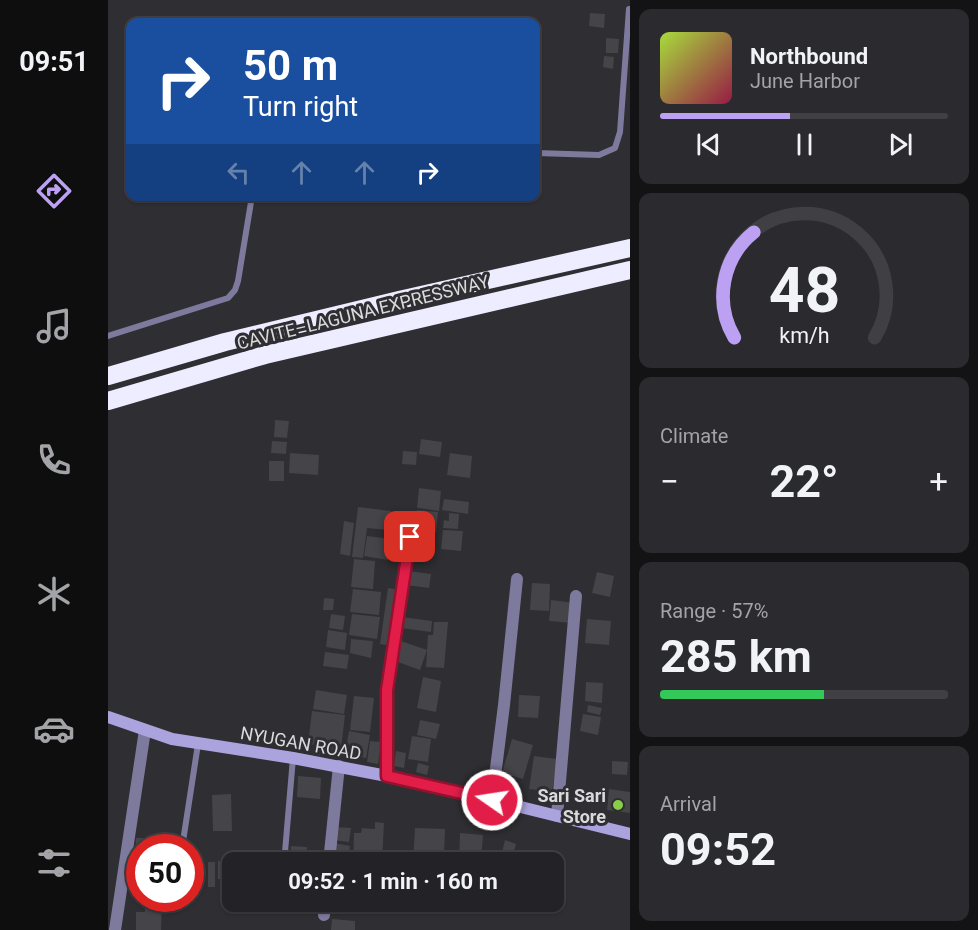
<!DOCTYPE html>
<meta charset="utf-8">
<style>
body{margin:0;font-family:Roboto,sans-serif;background:#2b2a2e;color:#f1f3f6;height:100vh;display:flex;flex-direction:column;font-size:22px;white-space:nowrap}
*{box-sizing:border-box;margin:0}
p{font-size:20px;color:#a3a4a7}
.icon{flex:none;width:33px;height:33px;fill:none;stroke:currentColor;stroke-width:2;stroke-linecap:round;stroke-linejoin:round}
.map{position:relative;flex:1;overflow:hidden}
.drawer{display:flex;flex-direction:column;gap:9px;padding:9px;background:#131315;width:348px}
.drawer>*{flex:none}
.hud{position:absolute;left:18px;top:18px;width:414px;height:183px;border-radius:12px;box-shadow:0 2px 4px #0004,0 0 0 2px #403f43;background:#1a4fa0;color:#fff;overflow:hidden}
.speed{position:absolute;left:18px;top:834px;display:flex;gap:12px;font-size:30px;font-weight:700;text-align:center}
.speed>*{display:grid;place-content:center;width:78px;height:78px;border-radius:50%;background:#232226;box-shadow:0 2px 4px #0004,0 0 0 2px #403f43;line-height:1}
.speed .limit{border:9px solid #d22;background:#fff;color:#111}
.pin{position:absolute;display:grid;place-items:center;width:51px;height:51px;color:#fff;margin:-26px;border-radius:12px;box-shadow:0 3px 9px #0006}
.me{position:absolute;width:66px;margin:-33px;rotate:283deg;stroke-linejoin:round;filter:drop-shadow(0 0 4px #0008)}
.turn{display:flex;align-items:center;gap:21px;height:126px;padding:0 18px;font-size:27px}
.turn .icon{width:78px;height:78px;stroke-width:2.5}
.turn b{display:block;font-size:42px;line-height:51px}
.lanes{display:flex;align-items:center;height:57px;padding:0 18px;background:#0003;justify-content:center;gap:30px;direction:ltr}
.lanes .off{opacity:.35}
.big{font-size:45px;font-weight:700;line-height:1.1}
.drawer .widget{flex:1;display:flex;flex-direction:column;justify-content:center;gap:9px;min-width:0;padding:0 21px;border-radius:12px;background:#2b2a2e}
.drawer .dial{align-items:center;gap:0}
.dial svg{height:156px;overflow:visible;fill:none;stroke:#403f43;stroke-width:7;stroke-linecap:round;text-anchor:middle}
.dial text{fill:#f1f3f6;stroke:none}
.song{display:flex;align-items:center;gap:18px}
.cover{width:72px;height:72px;border-radius:9px;background:linear-gradient(135deg,hsl(80 70% 55%),hsl(340 70% 35%))}
.played{height:6px;border-radius:3px;background:linear-gradient(90deg,#bca0f2 45%,#403f43 45%)}
.keys{display:flex;justify-content:space-around;direction:ltr}
.heat{display:flex;justify-content:space-between;align-items:center;font-size:33px;direction:ltr}
.charge{height:9px;border-radius:4px;background:linear-gradient(90deg,#34c759 57%,#403f43 0)}
.trip{position:absolute;left:114px;top:852px;width:342px;height:60px;border-radius:12px;background:#232226;box-shadow:0 2px 4px #0004,0 0 0 2px #403f43;font-weight:700;line-height:60px;text-align:center}
main{display:flex;flex:1;min-height:0}
.tabs{display:flex;flex-direction:column;width:108px;justify-content:space-around;align-items:center;background:#0e0e0f;color:#a3a4a7}
.tabs .icon{width:42px;height:42px}
.tabs .active{color:#bca0f2}
.tabs b{font-size:27px;color:#f1f3f6}
.map>svg:first-child{display:block}
.building{fill:#454448}
.lines{fill:none;stroke-linecap:round;stroke-linejoin:round}
.lane{stroke:#7e7a9e;stroke-width:6}
.street{stroke:#7e7a9e;stroke-width:12}
.secondary{stroke:#aba3dd;stroke-width:12}
.highway{stroke:#eeecff;stroke-width:18}
.route-casing{stroke:#92132f;stroke-width:15}
.route{stroke:#e11d48;stroke-width:10}
.poi-dot{fill:#89ce48;stroke:#2f2e32;stroke-width:2}
.labels{text-anchor:middle;dominant-baseline:central;stroke-width:6;stroke-linejoin:round;paint-order:stroke}
.street-label{font-size:18px;fill:#dadadc;stroke:#2f2e32}
.poi-label{font-size:18px;font-weight:bold;fill:#dadadc;stroke:#2f2e32;text-anchor:end}
</style>
<main>
<nav class="tabs">
<b>09:51</b>
<svg class="icon active" aria-label="directions" viewBox="0 0 24 24"><path d="M12 3l9 9-9 9-9-9zM9 14v-3h6M13 9l2 2-2 2"/></svg>
<svg class="icon" aria-label="music" viewBox="0 0 24 24"><path d="M9 18V5l10-2v13"/><circle cx="6" cy="18" r="3"/><circle cx="16" cy="16" r="3"/></svg>
<svg class="icon" aria-label="phone" viewBox="0 0 24 24"><path d="M5 4h4l2 5-3 2q2 4 5 5l2-3 5 2v4C11 20 4 13 5 4z"/></svg>
<svg class="icon" aria-label="climate" viewBox="0 0 24 24"><path d="M12 3v18M4 7l16 10M4 17L20 7"/></svg>
<svg class="icon" aria-label="car" viewBox="0 0 24 24"><path d="M5 17H2v-5l4-1 3-4h7l3 4 3 1v5h-3M9 17h6M6 11h13"/><circle cx="7" cy="17" r="2"/><circle cx="17" cy="17" r="2"/></svg>
<svg class="icon" aria-label="filters" viewBox="0 0 24 24"><path d="M4 7h16M4 17h16"/><circle cx="9" cy="7" r="2"/><circle cx="15" cy="17" r="2"/></svg>
</nav>
<div class="map">
<svg width="522" height="930" viewBox="0 0 522 930">
<rect width="100%" height="100%" fill="#2f2e32"/>
<g class="building">
<polygon points="482,13 497,14 496,28 481,26"/>
<polygon points="498,38 511,39 510,53 498,53"/>
<polygon points="496,56 506,57 505,69 495,67"/>
<polygon points="167,420 181,421 179,438 166,437"/>
<polygon points="313,439 334,442 332,457 311,454"/>
<polygon points="164,441 179,442 178,454 163,453"/>
<polygon points="295,451 309,452 308,465 294,464"/>
<polygon points="182,453 211,455 210,475 181,473"/>
<polygon points="342,453 364,456 362,478 339,475"/>
<rect x="161" y="461" width="15" height="20"/>
<polygon points="311,488 333,491 331,511 309,508"/>
<polygon points="336,499 361,502 360,514 334,510"/>
<polygon points="250,507 283,511 280,530 259,528 255,558 244,557"/>
<polygon points="309,510 330,512 328,532 306,529"/>
<polygon points="341,513 351,514 350,529 335,528 336,520 341,521"/>
<polygon points="236,521 246,523 242,556 232,554"/>
<polygon points="335,530 355,531 353,551 333,549"/>
<polygon points="289,531 299,533 296,558 285,556"/>
<polygon points="305,532 327,535 324,554 303,551"/>
<polygon points="259,536 283,539 280,560 256,556"/>
<polygon points="246,559 267,561 265,589 243,587"/>
<polygon points="300,571 323,574 321,588 298,585"/>
<polygon points="489,572 506,576 502,597 484,593"/>
<polygon points="424,583 442,584 441,611 422,610"/>
<polygon points="280,588 292,590 284,646 272,644"/>
<polygon points="245,589 273,592 271,615 242,612"/>
<polygon points="216,598 226,599 225,610 215,610"/>
<polygon points="443,600 467,603 465,623 441,621"/>
<polygon points="223,614 237,616 235,630 221,628"/>
<polygon points="244,614 272,617 269,639 241,635"/>
<polygon points="294,617 324,621 323,632 293,628"/>
<polygon points="479,619 503,621 501,645 477,643"/>
<polygon points="326,622 340,622 336,668 318,667 320,635 325,635"/>
<polygon points="220,630 239,633 237,650 218,647"/>
<polygon points="243,639 265,641 263,658 242,653"/>
<polygon points="293,641 319,650 312,670 287,661"/>
<polygon points="217,652 241,655 239,669 215,666"/>
<polygon points="315,677 333,681 328,712 309,708"/>
<polygon points="478,682 495,683 494,703 477,701"/>
<polygon points="208,690 239,695 236,714 205,709"/>
<polygon points="411,695 432,696 430,718 410,717"/>
<polygon points="246,696 266,698 262,732 242,730"/>
<polygon points="480,705 494,708 492,715 479,712"/>
<polygon points="204,711 237,715 232,757 205,755 206,745 200,744"/>
<polygon points="475,714 493,717 490,735 472,731"/>
<polygon points="312,720 332,724 328,739 309,735"/>
<polygon points="241,731 262,735 258,758 248,756 247,760 236,759"/>
<polygon points="304,736 323,739 320,762 300,759"/>
<polygon points="404,739 425,745 415,779 394,773"/>
<polygon points="262,741 273,742 270,764 259,762"/>
<polygon points="288,751 298,753 296,768 286,766"/>
<polygon points="426,756 449,759 444,792 421,789"/>
<polygon points="504,761 520,762 519,775 504,774"/>
<polygon points="310,763 321,766 319,775 308,772"/>
<polygon points="190,776 213,778 212,799 189,797"/>
<polygon points="501,789 522,792 522,813 499,810"/>
<polygon points="123,794 124,831 105,831 104,795"/>
<polygon points="267,822 276,823 274,862 245,861 246,833 253,833 254,828 267,829"/>
<polygon points="227,827 243,828 241,842 225,840"/>
<polygon points="307,828 337,829 336,856 318,855 318,862 305,862"/>
<polygon points="352,833 375,835 373,862 351,862"/>
<polygon points="28,838 50,838 49,848 32,848 32,873 26,873"/>
<polygon points="397,840 408,844 404,859 393,856"/>
<polygon points="226,843 242,846 240,862 224,859"/>
<polygon points="183,846 199,847 198,862 182,862"/>
<polygon points="110,861 119,862 118,879 110,879"/>
<rect x="100" y="862" width="7" height="25"/>
<polygon points="37,898 54,898 53,930 28,930 28,912 37,912"/>
<polygon points="224,919 247,921 247,930 223,930"/>
</g>
<g class="lines">
<g class="lane">
<polyline points="428,153 491,155 507,148 512,132 521,9"/>
<polyline points="0,336 120,298 127,290 130,281 144,196"/>
<polyline points="74,848 90,744"/>
<polyline points="177,852 185,758"/>
</g>
<g class="street">
<polyline points="279,776 279,690 302,537"/>
<polyline points="384,800 396,705 409,579"/>
<polyline points="449,816 468,596"/>
<polyline points="221,862 231,766"/>
<polyline points="216,915 217,902"/>
<polyline points="7,930 37,730"/>
</g>
<polyline class="secondary" points="0,717 64,739 185,758 279,776 384,800 522,834"/>
<g class="highway">
<polyline points="0,376 117,342 291,300 522,248"/>
<polyline points="0,401 157,355 522,270"/>
</g>
</g>
<g class="lines">
<defs>
<polyline id="route" points="302,537 279,690 279,776 384,800"/>
</defs>
<use href="#route" class="route-casing"/>
<use href="#route" class="route"/>
</g>
<circle class="poi-dot" cx="510" cy="805" r="6"/>
<g class="labels">
<g class="street-label">
<text transform="translate(255 312) rotate(-14)">CAVITE–LAGUNA EXPRESSWAY</text>
<text transform="translate(193 743) rotate(10)">NYUGAN ROAD</text>
</g>
<g class="poi-label">
<text x="498" y="795">Sari Sari<tspan x="498" dy="21">Store</tspan></text>
</g>
</g>
</svg>
<div class="speed"><div class="limit">50</div></div>
<div class="pin" style="left:302px;top:537px;background:#d93025"><svg class="icon" aria-label="arrive" viewBox="0 0 24 24"><path d="M6 21V4h12l-3 4 3 4H6"/></svg></div>
<svg class="me" style="left:384px;top:800px" viewBox="-20 -20 40 40"><circle r="17" fill="#e11d48" stroke="#fff" stroke-width="3"/><path d="M0-11L8 9 0 5-8 9z" fill="#fff"/></svg>
<div class="trip">09:52 · 1 min · 160 m</div>
<div class="hud">
<div class="turn"><svg class="icon" aria-label="right" viewBox="0 0 24 24"><path d="M7 20v-9h11M14 6l5 5-5 5"/></svg><div><b>50 m</b>Turn right</div></div>
<div class="lanes"><svg class="icon off" aria-label="left" viewBox="0 0 24 24"><path d="M17 20v-9H6M10 6l-5 5 5 5"/></svg><svg class="icon off" aria-label="ahead" viewBox="0 0 24 24"><path d="M12 20V5M6 11l6-6 6 6"/></svg><svg class="icon off" aria-label="ahead" viewBox="0 0 24 24"><path d="M12 20V5M6 11l6-6 6 6"/></svg><svg class="icon" aria-label="right" viewBox="0 0 24 24"><path d="M7 20v-9h11M14 6l5 5-5 5"/></svg></div>
</div>
</div>
<section class="drawer">
<div class="widget">
<div class="song"><i class="cover"></i><div><b>Northbound</b><p>June Harbor</p></div></div>
<div class="played"></div>
<div class="keys"><svg class="icon" aria-label="previous" viewBox="0 0 24 24"><path d="M18 5L8 12l10 7zM5 5v14"/></svg><svg class="icon" aria-label="pause" viewBox="0 0 24 24"><path d="M8 5v14M16 5v14"/></svg><svg class="icon" aria-label="next" viewBox="0 0 24 24"><path d="M6 5l10 7-10 7zM19 5v14"/></svg></div>
</div>
<div class="widget dial"><svg viewBox="0 0 100 80">
<path d="M14 69A42 42 0 1 1 86 69"/>
<path d="M14 69A42 42 0 0 1 24 15" stroke="#bca0f2"/>
<text x="50" y="56" font-size="32" font-weight="700">48</text>
<text x="50" y="72" font-size="11">km/h</text>
</svg></div>
<div class="widget"><p>Climate</p>
<div class="heat"><a>−</a><b class="big">22°</b><a>+</a></div>
</div>
<div class="widget"><p>Range · 57%</p><b class="big">285 km</b><div class="charge"></div></div>
<div class="widget"><p>Arrival</p><b class="big">09:52</b></div>
</section>
</main>
